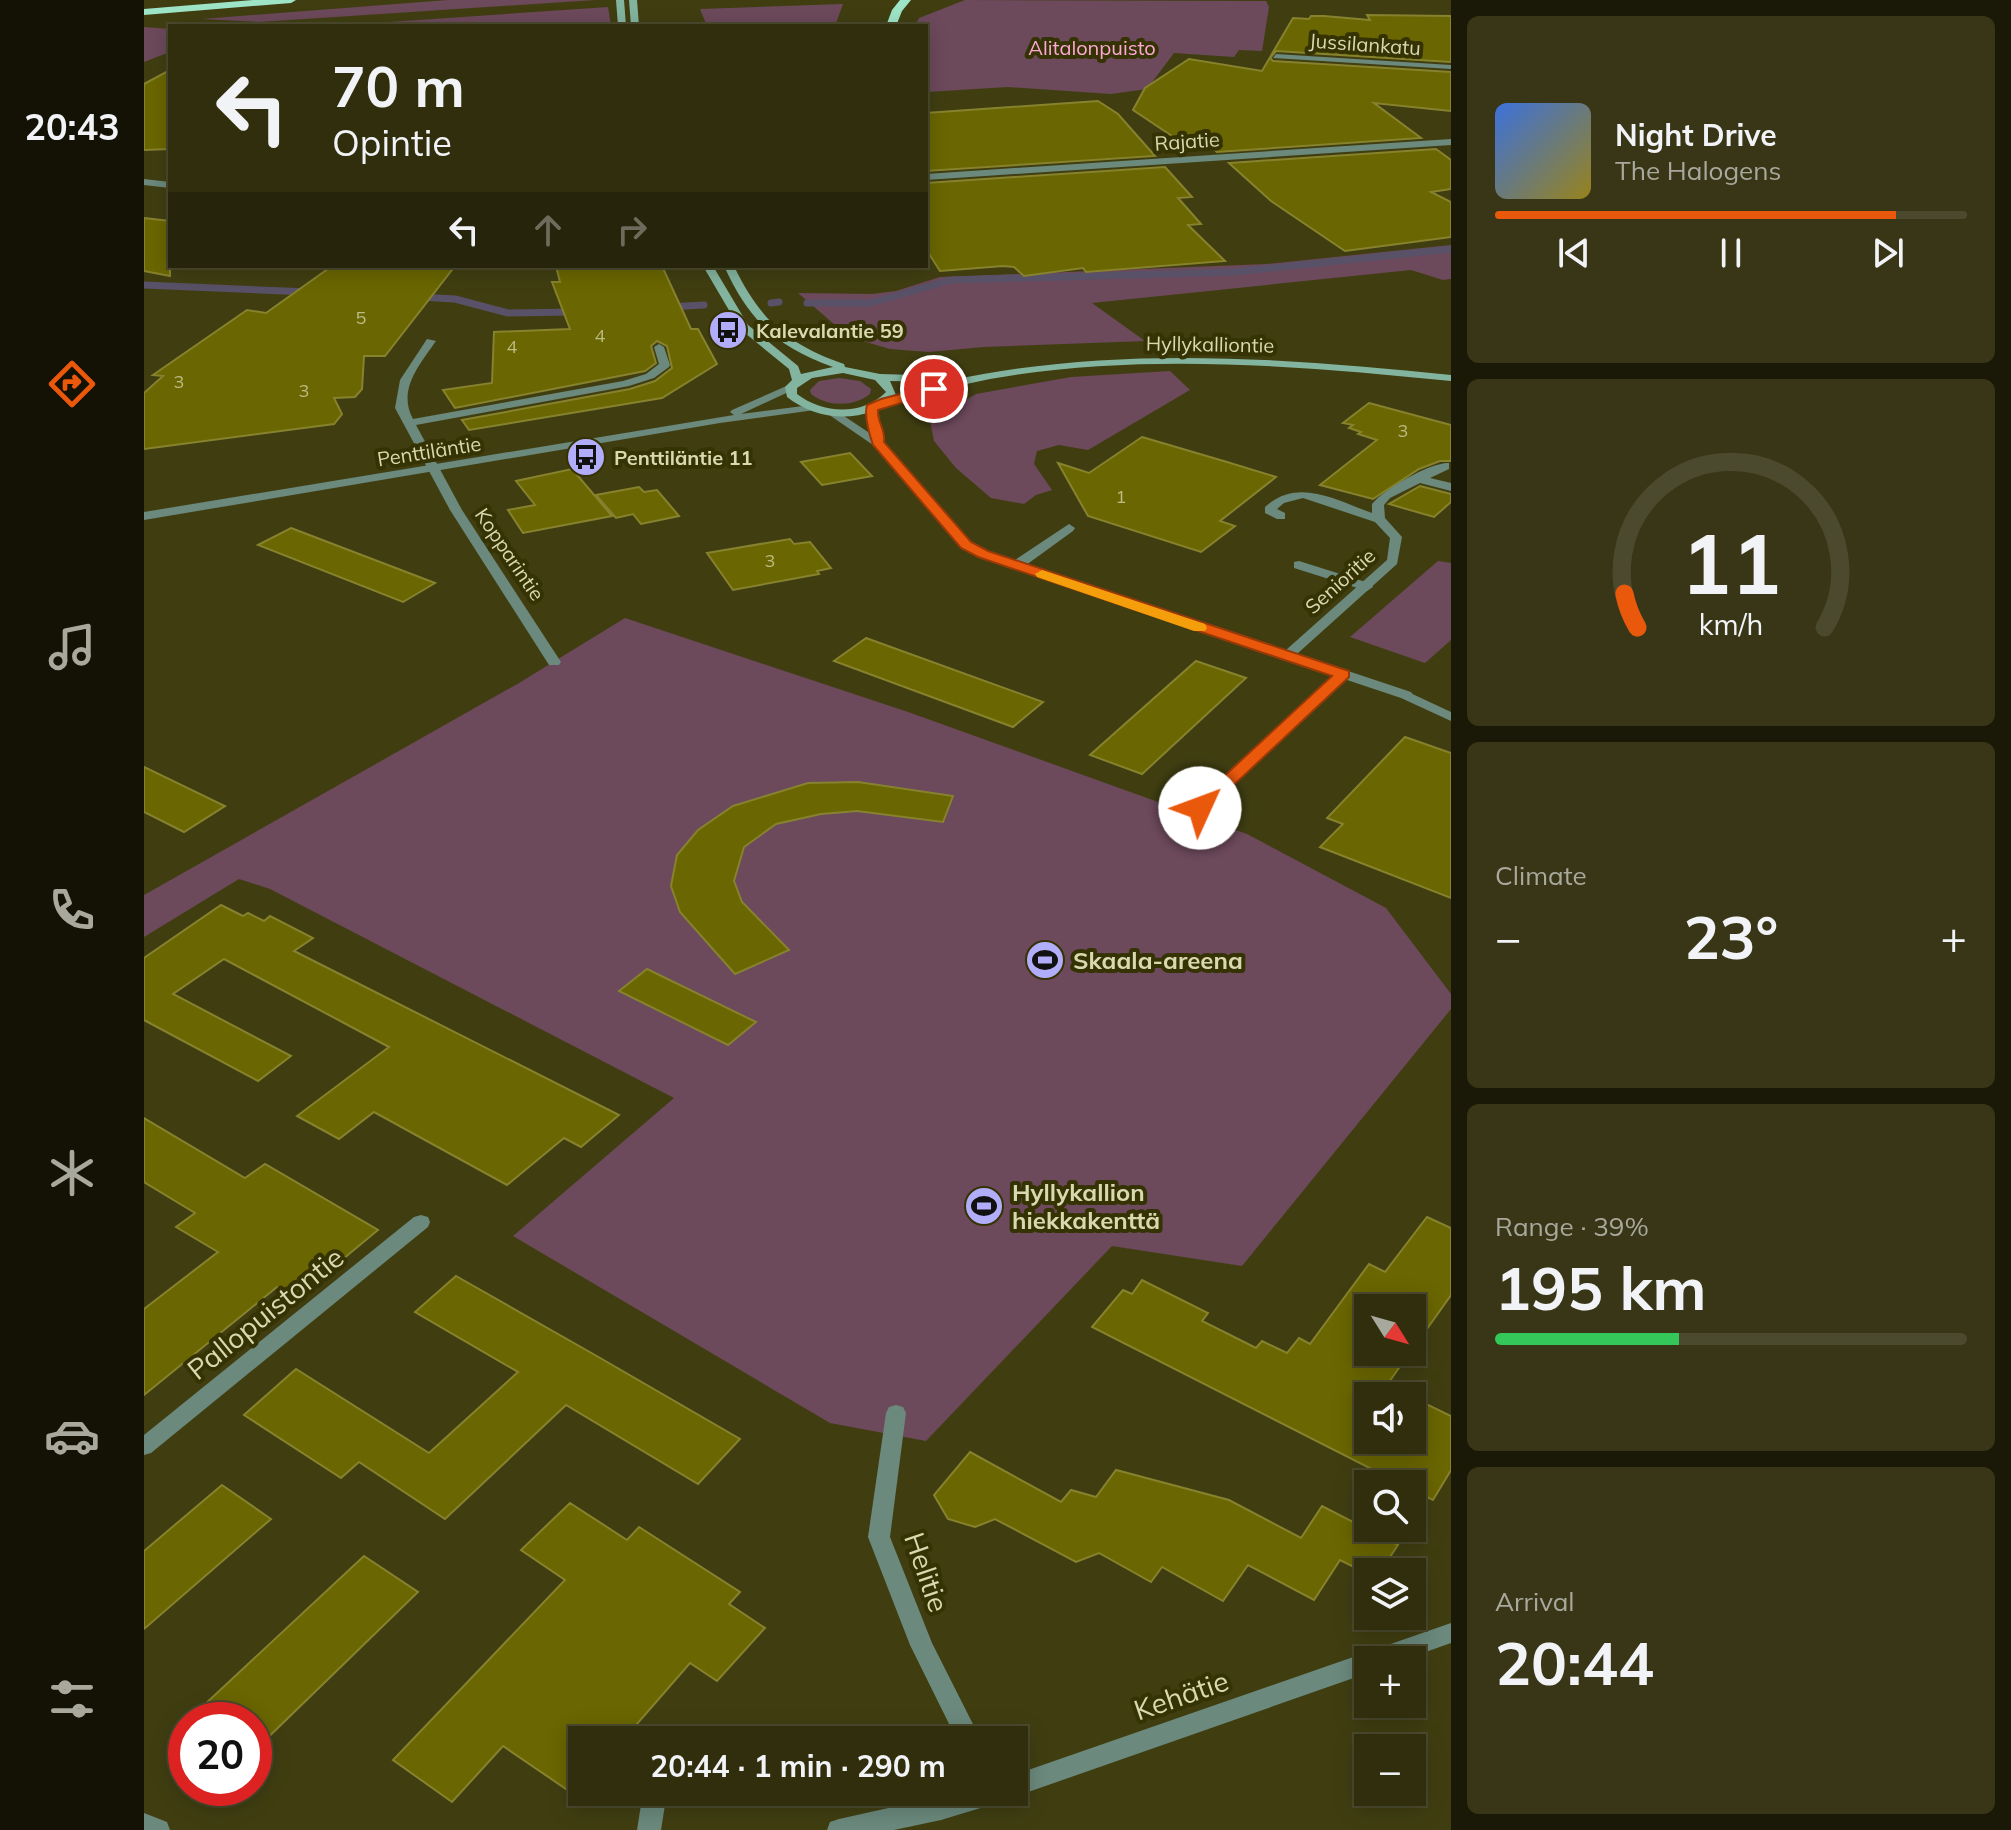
<!DOCTYPE html>
<meta charset="utf-8">
<style>
body{margin:0;font-family:Mulish,sans-serif;background:#383616;color:#f1f3f6;height:100vh;display:flex;flex-direction:column;font-size:30px;white-space:nowrap}
*{box-sizing:border-box;margin:0}
p{font-size:26px;color:#a8a89d}
.icon{flex:none;width:44px;height:44px;fill:none;stroke:currentColor;stroke-width:2;stroke-linecap:round;stroke-linejoin:round}
.map{position:relative;flex:1;overflow:hidden}
.panel{display:flex;flex-direction:column;gap:16px;padding:16px;background:#1a1907;width:560px}
.panel>*{flex:none}
.banner{position:absolute;left:24px;top:24px;width:760px;height:244px;border-radius:0px;box-shadow:0 4px 20px #0003,0 0 0 2px #4b4a2e;background:#302e0d;color:#f1f3f6;overflow:hidden}
.needle{width:52px;rotate:127deg}
.tools{position:absolute;left:1210px;top:1294px;display:grid;gap:16px}
.tools a{display:grid;place-items:center;width:72px;height:72px;border-radius:0px;background:#302e0d;box-shadow:0 4px 20px #0003,0 0 0 2px #4b4a2e;font-size:40px}
.speed{position:absolute;left:24px;top:1702px;display:flex;gap:16px;font-size:40px;font-weight:700;text-align:center}
.speed>*{display:grid;place-content:center;width:104px;height:104px;border-radius:50%;background:#302e0d;box-shadow:0 4px 20px #0003,0 0 0 2px #4b4a2e;line-height:1}
.speed .limit{border:12px solid #d22;background:#fff;color:#111}
.pin{position:absolute;display:grid;place-items:center;width:68px;height:68px;color:#fff;margin:-34px;border:4px solid #fff;border-radius:50%;box-shadow:0 2px 8px #0007}
.me{position:absolute;width:88px;margin:-44px;rotate:47deg;stroke-linejoin:round;filter:drop-shadow(0 0 6px #0008)}
.turn{display:flex;align-items:center;gap:28px;height:168px;padding:0 32px;font-size:36px}
.turn .icon{width:104px;height:104px;stroke-width:2.5}
.turn b{display:block;font-size:56px;line-height:68px}
.lanes{display:flex;align-items:center;height:76px;padding:0 32px;background:#0003;justify-content:center;gap:40px;direction:ltr}
.lanes .off{opacity:.35}
.big{font-size:60px;font-weight:700;line-height:1.1}
.panel .tile{flex:1;display:flex;flex-direction:column;justify-content:center;gap:12px;min-width:0;padding:0 28px;border-radius:12px;background:#383616}
.panel .dial{align-items:center;gap:0}
.dial svg{height:208px;overflow:visible;fill:none;stroke:#4b4a2e;stroke-width:7;stroke-linecap:round;text-anchor:middle}
.dial text{fill:#f1f3f6;stroke:none}
.song{display:flex;align-items:center;gap:24px}
.cover{width:96px;height:96px;border-radius:12px;background:linear-gradient(135deg,hsl(220 70% 55%),hsl(50 70% 35%))}
.played{height:8px;border-radius:4px;background:linear-gradient(90deg,#ea580c 85%,#4b4a2e 85%)}
.keys{display:flex;justify-content:space-around;direction:ltr}
.heat{display:flex;justify-content:space-between;align-items:center;font-size:44px;direction:ltr}
.charge{height:12px;border-radius:6px;background:linear-gradient(90deg,#34c759 39%,#4b4a2e 0)}
.trip{position:absolute;left:424px;top:1726px;width:460px;height:80px;border-radius:0px;background:#302e0d;box-shadow:0 4px 20px #0003,0 0 0 2px #4b4a2e;font-weight:700;line-height:80px;text-align:center}
main{display:flex;flex:1;min-height:0}
.tab-bar{display:flex;flex-direction:column;width:144px;justify-content:space-around;align-items:center;background:#131205;color:#a8a89d}
.tab-bar .icon{width:56px;height:56px}
.tab-bar .current{color:#ea580c}
.tab-bar b{font-size:36px;color:#f1f3f6}
.map>svg:first-child{display:block}
.green{fill:#6c495b}
.lines{fill:none;stroke-linecap:round;stroke-linejoin:round}
.stream{stroke:#585167;stroke-width:7}
.building{fill:#6a6601;stroke:#86822d;stroke-width:2}
.service{fill:#6b897c;fill-rule:evenodd}
.minor{fill:#6b897c;fill-rule:evenodd}
.tertiary{fill:#6b897c;fill-rule:evenodd}
.secondary{fill:#83b49f;fill-rule:evenodd}
.trunk{fill:#9ee4c7;fill-rule:evenodd}
.route{fill:#ea580c;stroke:#983908;stroke-width:2}
.slow{fill:#f59e0b}
.labels{text-anchor:middle;dominant-baseline:central;stroke-width:8;stroke-linejoin:round;paint-order:stroke}
.far-number-label{font-size:18px;fill:#bdbc84}
.far-street-label{font-size:20px;fill:#d9d8b0;stroke:#353304}
.far-park-label{font-size:20px;fill:#ffa7d6;stroke:#353304}
.far-poi-label{font-size:20px;font-weight:bold;fill:#d9d8b0;stroke:#353304;text-anchor:start}
.poi-label{font-size:24px;font-weight:bold;fill:#d9d8b0;stroke:#353304;text-anchor:start}
.near-street-label{font-size:28px;fill:#d9d8b0;stroke:#353304}
</style>
<main>
<nav class="tab-bar">
<b>20:43</b>
<svg class="icon current" aria-label="directions" viewBox="0 0 24 24"><path d="M12 3l9 9-9 9-9-9zM9 14v-3h6M13 9l2 2-2 2"/></svg>
<svg class="icon" aria-label="music" viewBox="0 0 24 24"><path d="M9 18V5l10-2v13"/><circle cx="6" cy="18" r="3"/><circle cx="16" cy="16" r="3"/></svg>
<svg class="icon" aria-label="phone" viewBox="0 0 24 24"><path d="M5 4h4l2 5-3 2q2 4 5 5l2-3 5 2v4C11 20 4 13 5 4z"/></svg>
<svg class="icon" aria-label="climate" viewBox="0 0 24 24"><path d="M12 3v18M4 7l16 10M4 17L20 7"/></svg>
<svg class="icon" aria-label="car" viewBox="0 0 24 24"><path d="M5 17H2v-5l4-1 3-4h7l3 4 3 1v5h-3M9 17h6M6 11h13"/><circle cx="7" cy="17" r="2"/><circle cx="17" cy="17" r="2"/></svg>
<svg class="icon" aria-label="filters" viewBox="0 0 24 24"><path d="M4 7h16M4 17h16"/><circle cx="9" cy="7" r="2"/><circle cx="15" cy="17" r="2"/></svg>
</nav>
<div class="map">
<svg width="1307" height="1830" viewBox="0 0 1307 1830">
<rect width="100%" height="100%" fill="#403e11"/>
<g class="green">
<polygon points="304,0 451,0 115,22 57,19"/>
<polygon points="821,0 1122,1 1125,7 1118,51 1095,50 1090,57 1030,53 1003,89 967,94 864,87 782,92 782,26 771,26 775,18"/>
<polygon points="699,4 691,26 563,26 556,9"/>
<polygon points="464,7 467,26 186,26"/>
<polygon points="0,27 26,29 26,52 0,62"/>
<polygon points="1307,245 1307,279 1299,280 1267,270 948,303 1001,341 840,347 785,352 746,349 705,337 654,293 728,294 752,291 796,277 1123,264"/>
<polygon points="1026,371 1046,390 944,450 915,445 893,451 890,464 908,490 892,495 880,504 847,498 812,468 790,441 786,421 832,394 927,377"/>
<path d="M695 378 716 381 727 389 726 394C710 407 683 407 667 394L666 390 675 381Z"/>
<polygon points="1294,561 1307,563 1307,640 1281,663 1206,637"/>
<polygon points="481,618 767,713 1103,834 1242,908 1307,994 1307,1009 1098,1266 968,1246 782,1441 686,1423 369,1236 530,1098 126,889 95,879 0,937 0,895 375,683"/>
</g>
<g class="lines">
<g class="stream">
<polyline points="0,285 166,292"/>
<polyline points="274,297 311,299 364,313 431,312"/>
<polyline points="627,303 635,302"/>
<polyline points="663,303 727,303 807,280 1091,272 1307,249"/>
<polyline points="523,307 560,305"/>
</g>
</g>
<g class="building">
<polygon points="1223,15 1307,16 1307,62 1132,51 1126,58 1129,61 1307,72 1307,111 1230,103 1277,138 1073,152 1067,147 1046,148 989,110 1001,88 1045,59 1118,71 1149,18 1165,19 1167,16 1180,16 1226,20"/>
<polygon points="26,70 26,149 0,150 0,84"/>
<polygon points="954,101 974,114 1011,156 782,171 782,113"/>
<polygon points="1292,149 1307,160 1307,189 1287,192 1307,202 1307,237 1201,251 1127,201 1085,163"/>
<polygon points="1021,167 1048,197 1034,198 1057,224 1044,225 1081,261 942,272 939,268 880,276 870,267 859,266 796,271 782,249 782,183"/>
<polygon points="0,218 26,221 26,276 0,271"/>
<polygon points="188,266 311,266 241,356 220,356 218,389 211,397 190,398 198,414 190,424 0,449 0,393 19,376 9,375 103,310 122,313"/>
<polygon points="412,266 518,266 547,329 554,329 573,364 518,398 325,430 318,420 486,389 511,381 528,368 523,346 513,341 507,346 512,363 501,371 311,408 299,390 348,383 350,332 426,329 408,282 416,282"/>
<polygon points="1225,403 1307,425 1307,461 1296,461 1275,469 1229,499 1176,485 1233,440 1214,434 1217,432 1205,428 1209,425 1199,423"/>
<polygon points="998,437 1083,462 1132,477 1076,521 1091,526 1057,552 944,516 914,463 945,473"/>
<polygon points="706,453 728,476 678,485 657,462"/>
<polygon points="428,469 468,516 379,533 364,510 391,505 372,481"/>
<polygon points="1276,486 1307,494 1307,502 1290,517 1245,504"/>
<polygon points="495,487 500,492 513,490 535,516 497,524 489,514 472,518 452,495"/>
<polygon points="147,528 291,583 259,602 114,545"/>
<polygon points="646,539 650,544 666,542 687,568 673,571 675,574 589,590 563,553"/>
<polygon points="722,638 899,702 869,727 690,661"/>
<polygon points="1052,661 1102,678 998,774 946,755"/>
<polygon points="1261,737 1307,753 1307,898 1176,847 1199,824 1183,818"/>
<polygon points="0,767 81,806 40,832 0,812"/>
<polygon points="714,782 809,796 799,822 713,811 677,814 632,824 600,847 590,881 598,902 645,950 591,974 536,912 527,886 533,855 554,830 589,806 664,783"/>
<polygon points="77,905 99,916 104,913 120,921 126,916 169,938 150,951 475,1115 437,1147 420,1138 363,1185 230,1112 195,1139 153,1116 245,1047 80,959 29,994 147,1056 114,1081 0,1020 0,958"/>
<polygon points="503,969 612,1022 584,1045 475,991"/>
<polygon points="0,1118 101,1178 121,1164 234,1230 152,1298 133,1287 0,1395 0,1309 74,1252 32,1227 51,1213 0,1182"/>
<polygon points="1283,1217 1307,1228 1307,1295 1268,1350 1268,1308 1224,1308 1224,1352 1266,1352 1243,1385 1266,1396 1224,1396 1224,1440 1268,1440 1268,1397 1307,1416 1307,1470 1289,1500 1268,1490 1268,1484 1257,1484 948,1327 979,1290 988,1294 998,1280 1064,1313 1058,1321 1112,1348 1118,1341 1143,1353 1155,1338 1166,1344 1225,1264 1241,1272"/>
<polygon points="312,1276 451,1355 596,1439 554,1484 422,1405 301,1519 215,1462 197,1478 100,1415 152,1369 285,1453 374,1372 271,1312"/>
<polygon points="826,1452 917,1502 927,1490 952,1497 972,1470 1085,1500 1157,1538 1178,1506 1254,1545 1236,1572 1220,1572 1196,1560 1170,1600 1104,1565 1079,1601 1018,1567 1007,1582 955,1553 932,1562 851,1519 831,1527 804,1519 790,1495"/>
<polygon points="78,1485 127,1519 0,1629 0,1551"/>
<polygon points="426,1503 483,1540 495,1527 596,1592 585,1604 621,1628 573,1681 546,1663 479,1740 438,1740 438,1800 359,1746 308,1802 249,1760 421,1580 377,1550"/>
<polygon points="220,1556 274,1592 110,1751 110,1720 44,1720"/>
</g>
<g class="lines">
<g class="service">
<polygon points="925,524 931,528 929,531 878,568 868,568 868,562"/>
<polygon points="1155,561 1228,584 1229,587 1223,591 1150,568 1150,562"/>
<polygon points="1199,670 1204,671 1206,674 1204,677 1061,811 1051,811 1048,808 1051,805 1194,671"/>
<polygon points="1262,691 1307,712 1307,721 1257,698 1255,695"/>
<polygon points="499,1792 523,1792 517,1830 493,1830"/>
</g>
<g class="minor">
<polygon points="1132,54 1307,65 1307,69 1129,58"/>
<polygon points="0,179 26,182 26,188 0,185"/>
<path d="M283 339 292 341C276 364 253 390 269 419L479 381 502 374 515 364 510 347 515 344 520 347 526 365 525 367 510 378 485 386 272 425 318 510 417 662 415 665H405L306 510 251 408 256 380Z"/>
<path d="M724 406 734 408 739 443 826 542 843 551 1142 650 1243 560 1246 538 1231 522 1159 498 1140 503 1133 509 1141 513V519H1133L1121 513V507C1154 477 1191 500 1228 513V504C1240 489 1287 462 1305 463V469L1286 478 1307 483V491L1276 483 1246 498 1240 505 1241 518 1258 537 1253 564 1153 654 1267 692 1269 695 1267 698H1257L835 557 818 548 729 445 681 412 691 410 727 434 722 413Z"/>
<polygon points="277,1215 284,1217 286,1222 284,1227 7,1453 0,1455 0,1435 270,1217"/>
<polygon points="752,1405 759,1407 762,1413 746,1537 788,1643 837,1740 813,1740 766,1645 724,1537 742,1413 745,1407"/>
<polygon points="1307,1623 1307,1643 1259,1660 1224,1660 1224,1673 870,1797 864,1795 862,1800 853,1803 797,1820 750,1830 683,1830 686,1822 695,1819 816,1792 870,1792 870,1775"/>
<polygon points="0,1813 23,1822 26,1830 0,1830"/>
</g>
<g class="tertiary">
<polygon points="1307,139 1307,145 782,180 782,174"/>
<polygon points="647,384 651,385 651,389 597,414 667,405 671,406 671,410 576,423 0,520 0,512 590,415 586,412 588,410"/>
</g>
<g class="secondary">
<polygon points="472,0 480,0 482,26 474,26"/>
<polygon points="485,0 493,0 495,26 487,26"/>
<path d="M559 266H569L604 325 654 366 657 374 689 367C632 347 605 320 580 266H590C616 320 643 344 700 364L701 367 736 374 803 376 808 380C973 345 1140 358 1307 375V381C1154 366 999 352 846 379 816 385 787 392 757 400 747 403 739 408 729 411 700 422 667 416 643 397L641 387 648 380 645 369 596 329ZM699 373 731 380 742 392C718 416 679 414 653 394V388L668 378ZM746 381 798 382 752 395Z"/>
</g>
<g class="trunk">
<polygon points="109,0 152,0 147,3 0,15 0,9"/>
<polygon points="756,0 767,0 758,11 752,26 742,26 748,10"/>
</g>
</g>
<path class="route" d="M790 385 796 389 794 392 734 410C733 422 742 430 740 442L827 542 844 551 1205 671V677L1062 811H1050L1047 808 1050 804 1188 676 834 557 817 548 729 445C726 436 720 415 723 405L737 399Z"/>
<polygon class="slow" points="898,570 1061,624 1063,628 1061,631 1050,631 893,577 891,574"/>
<defs>
<symbol id="bus-disc" viewBox="-11 -11 22 22"><circle r="9.5" fill="#b2adf9" stroke="#353304"/><path d="M-5-6H5V4H4V6H2V4H-2V6H-4V4H-5ZM-3.5-4V0h7V-4ZM-3.5 1.2v1.5H-2V1.2ZM2 1.2v1.5H3.5V1.2Z" fill="#111"/></symbol>
<symbol id="stadium-disc" viewBox="-11 -11 22 22"><circle r="9.5" fill="#b2adf9" stroke="#353304"/><path d="M0-5a6.5 5 0 1 0 0 10a6.5 5 0 1 0 0-10ZM-3.5-1.8h7v3.6h-7Z" fill="#111"/></symbol>
</defs>
<g fill-rule="evenodd">
<use href="#bus-disc" x="562" y="308" width="44" height="44"/>
<use href="#bus-disc" x="420" y="435" width="44" height="44"/>
<use href="#stadium-disc" x="879" y="938" width="44" height="44"/>
<use href="#stadium-disc" x="818" y="1184" width="44" height="44"/>
</g>
<g class="labels">
<g class="far-number-label">
<text x="217" y="317">5</text>
<text x="456" y="335">4</text>
<text x="368" y="346">4</text>
<text x="35" y="381">3</text>
<text x="160" y="390">3</text>
<text x="1259" y="430">3</text>
<text x="977" y="496">1</text>
<text x="626" y="560">3</text>
</g>
<g class="far-street-label">
<text transform="translate(1221 44) rotate(4)">Jussilankatu</text>
<text transform="translate(1043 141) rotate(-4)">Rajatie</text>
<text transform="translate(1066 344) rotate(1)">Hyllykalliontie</text>
<text transform="translate(285 451) rotate(-9)">Penttiläntie</text>
<text transform="translate(366 554) rotate(56)">Kopparintie</text>
<text transform="translate(1196 581) rotate(-42)">Senioritie</text>
</g>
<g class="far-park-label">
<text x="948" y="47">Alitalonpuisto</text>
</g>
<g class="far-poi-label">
<text x="612" y="330">Kalevalantie 59</text>
<text x="470" y="457">Penttiläntie 11</text>
</g>
<g class="poi-label">
<text x="929" y="960">Skaala-areena</text>
<text x="868" y="1192">Hyllykallion<tspan x="868" dy="28">hiekkakenttä</tspan></text>
</g>
<g class="near-street-label">
<text transform="translate(121 1313) rotate(-39)">Pallopuistontie</text>
<text transform="translate(783 1572) rotate(71)">Helitie</text>
<text transform="translate(1037 1695) rotate(-19)">Kehätie</text>
</g>
</g>
</svg>
<div class="tools">
<a><svg class="needle" viewBox="-14 -14 28 28"><path d="M0-13l5 13h-10z" fill="#e53935"/><path d="M0 13l5-13h-10z" fill="#a8a89d"/></svg></a>
<a><svg class="icon" aria-label="sound" viewBox="0 0 24 24"><path d="M4 9h4l5-4v14l-5-4H4zM17 9q2 3 0 6"/></svg></a>
<a><svg class="icon" aria-label="search" viewBox="0 0 24 24"><circle cx="10" cy="10" r="6"/><path d="M15 15l6 6"/></svg></a>
<a><svg class="icon" aria-label="layers" viewBox="0 0 24 24"><path d="M12 4l9 5-9 5-9-5zM3 14l9 5 9-5"/></svg></a>
<a>+</a>
<a>−</a>
</div>
<div class="speed"><div class="limit">20</div></div>
<div class="pin" style="left:790px;top:389px;background:#d93025"><svg class="icon" aria-label="arrive" viewBox="0 0 24 24"><path d="M6 21V4h12l-3 4 3 4H6"/></svg></div>
<svg class="me" style="left:1056px;top:808px" viewBox="-20 -20 40 40"><circle r="19" fill="#fff"/><path d="M0-13L10 11 0 6-10 11z" fill="#ea580c"/></svg>
<div class="trip">20:44 · 1 min · 290 m</div>
<div class="banner">
<div class="turn"><svg class="icon" aria-label="left" viewBox="0 0 24 24"><path d="M17 20v-9H6M10 6l-5 5 5 5"/></svg><div><b>70 m</b>Opintie</div></div>
<div class="lanes"><svg class="icon" aria-label="left" viewBox="0 0 24 24"><path d="M17 20v-9H6M10 6l-5 5 5 5"/></svg><svg class="icon off" aria-label="ahead" viewBox="0 0 24 24"><path d="M12 20V5M6 11l6-6 6 6"/></svg><svg class="icon off" aria-label="right" viewBox="0 0 24 24"><path d="M7 20v-9h11M14 6l5 5-5 5"/></svg></div>
</div>
</div>
<section class="panel">
<div class="tile">
<div class="song"><i class="cover"></i><div><b>Night Drive</b><p>The Halogens</p></div></div>
<div class="played"></div>
<div class="keys"><svg class="icon" aria-label="previous" viewBox="0 0 24 24"><path d="M18 5L8 12l10 7zM5 5v14"/></svg><svg class="icon" aria-label="pause" viewBox="0 0 24 24"><path d="M8 5v14M16 5v14"/></svg><svg class="icon" aria-label="next" viewBox="0 0 24 24"><path d="M6 5l10 7-10 7zM19 5v14"/></svg></div>
</div>
<div class="tile dial"><svg viewBox="0 0 100 80">
<path d="M14 69A42 42 0 1 1 86 69"/>
<path d="M14 69A42 42 0 0 1 9 56" stroke="#ea580c"/>
<text x="50" y="56" font-size="32" font-weight="700">11</text>
<text x="50" y="72" font-size="11">km/h</text>
</svg></div>
<div class="tile"><p>Climate</p>
<div class="heat"><a>−</a><b class="big">23°</b><a>+</a></div>
</div>
<div class="tile"><p>Range · 39%</p><b class="big">195 km</b><div class="charge"></div></div>
<div class="tile"><p>Arrival</p><b class="big">20:44</b></div>
</section>
</main>
